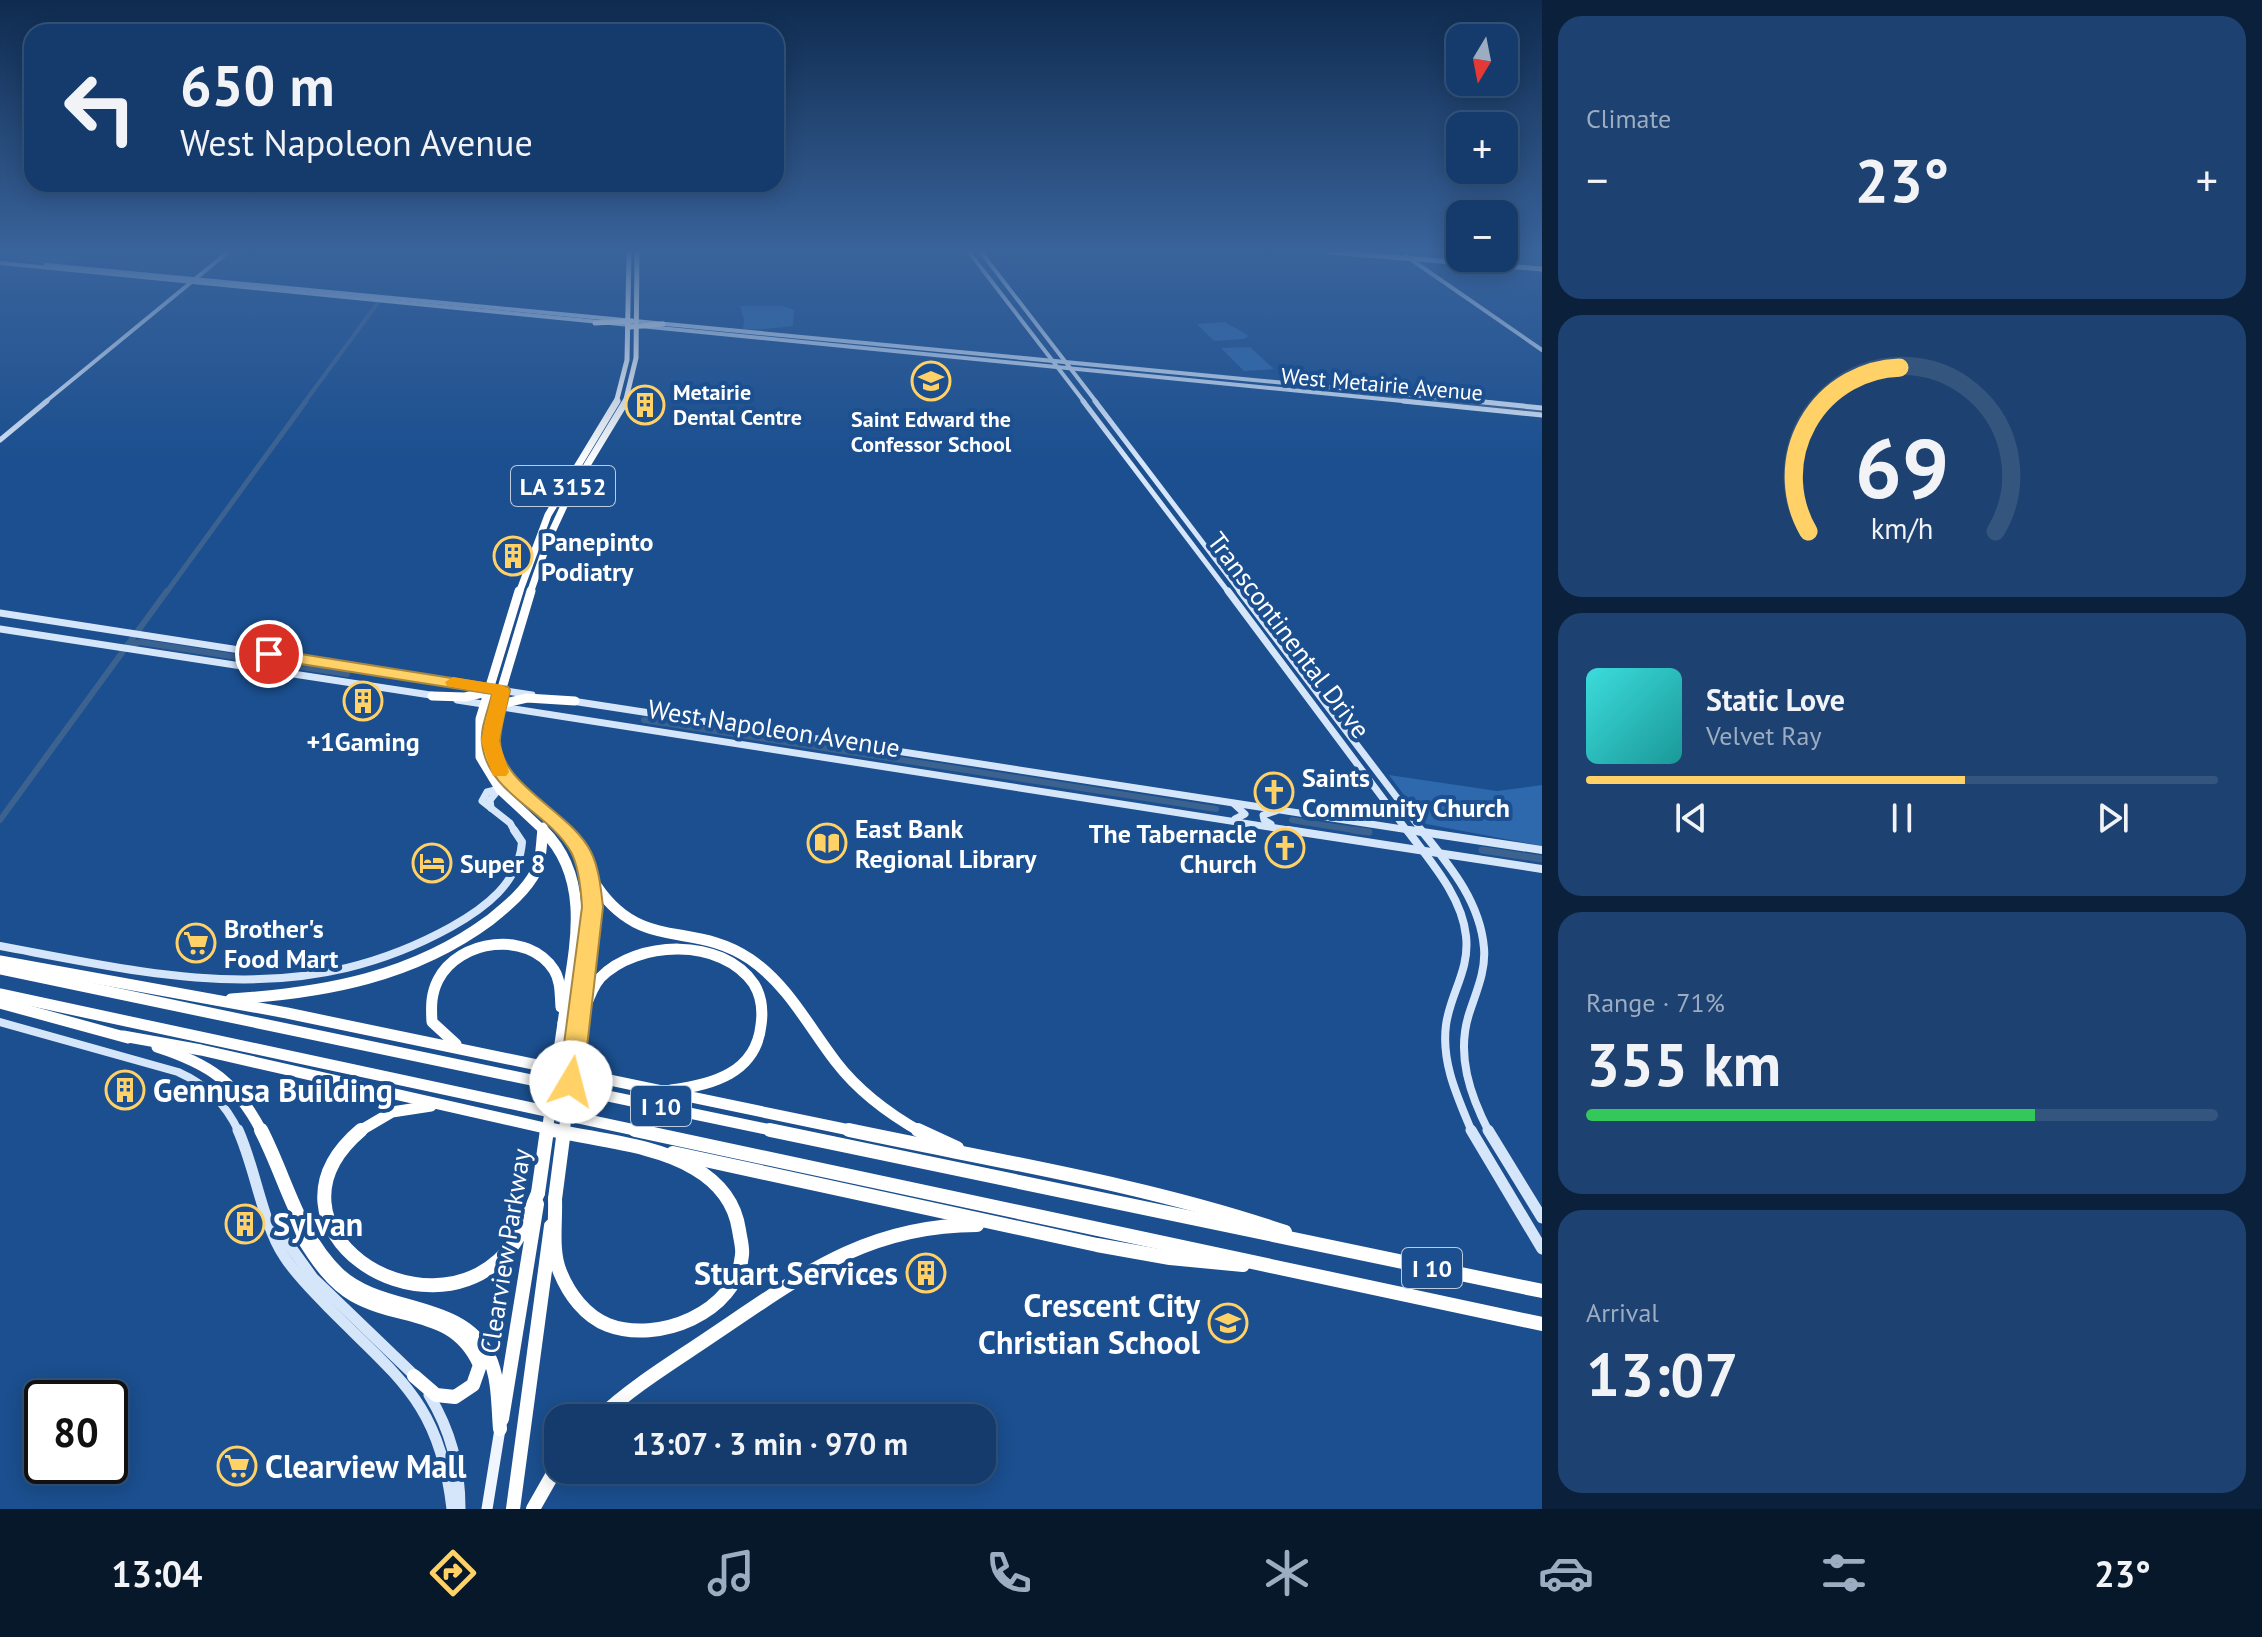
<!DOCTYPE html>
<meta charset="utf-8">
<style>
body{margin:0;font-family:"PT Sans",sans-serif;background:#1d4271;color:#f1f3f6;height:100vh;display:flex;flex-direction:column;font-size:30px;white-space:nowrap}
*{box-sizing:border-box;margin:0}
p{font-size:26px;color:#9dadc1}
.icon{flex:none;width:44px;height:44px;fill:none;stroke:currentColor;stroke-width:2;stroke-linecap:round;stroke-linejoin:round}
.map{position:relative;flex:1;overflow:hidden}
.panel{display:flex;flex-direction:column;gap:16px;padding:16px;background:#0b203b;width:720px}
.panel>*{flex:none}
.banner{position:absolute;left:24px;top:24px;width:760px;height:168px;border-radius:24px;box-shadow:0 4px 20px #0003,0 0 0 2px #33557e;background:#143b6b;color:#f1f3f6;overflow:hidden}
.needle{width:52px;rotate:190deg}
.buttons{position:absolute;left:1446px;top:24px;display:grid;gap:16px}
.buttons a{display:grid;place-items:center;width:72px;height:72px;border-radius:16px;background:#143b6b;box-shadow:0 4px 20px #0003,0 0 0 2px #33557e;font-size:40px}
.speed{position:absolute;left:24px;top:1380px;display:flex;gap:16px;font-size:40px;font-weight:700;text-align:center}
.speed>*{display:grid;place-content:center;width:104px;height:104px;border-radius:50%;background:#143b6b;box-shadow:0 4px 20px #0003,0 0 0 2px #33557e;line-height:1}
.speed .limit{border:4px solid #111;border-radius:12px;background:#fff;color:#111}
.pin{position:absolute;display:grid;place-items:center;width:68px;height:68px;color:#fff;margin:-34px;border:4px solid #fff;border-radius:50%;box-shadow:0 2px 8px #0007}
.me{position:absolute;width:88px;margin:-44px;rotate:8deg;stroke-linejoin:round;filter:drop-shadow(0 0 6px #0008)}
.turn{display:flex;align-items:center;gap:28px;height:168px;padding:0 24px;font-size:36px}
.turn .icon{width:104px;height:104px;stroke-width:2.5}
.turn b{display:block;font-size:56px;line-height:68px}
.big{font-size:60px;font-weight:800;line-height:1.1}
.panel .card{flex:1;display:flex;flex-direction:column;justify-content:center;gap:12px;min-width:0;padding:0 28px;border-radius:24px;background:#1d4271}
.panel .dial{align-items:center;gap:0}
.dial svg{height:208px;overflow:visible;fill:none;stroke:#33557e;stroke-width:7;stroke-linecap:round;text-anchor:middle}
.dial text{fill:#f1f3f6;stroke:none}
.song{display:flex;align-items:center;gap:24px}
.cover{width:96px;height:96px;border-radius:12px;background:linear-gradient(135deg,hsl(180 70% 55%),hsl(180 70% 35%))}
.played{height:8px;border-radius:4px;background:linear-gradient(90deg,#ffd166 60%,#33557e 60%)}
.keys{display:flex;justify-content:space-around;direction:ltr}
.heat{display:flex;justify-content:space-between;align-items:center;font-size:44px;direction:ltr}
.charge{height:12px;border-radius:6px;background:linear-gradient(90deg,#34c759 71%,#33557e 0)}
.trip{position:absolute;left:544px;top:1404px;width:452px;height:80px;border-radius:24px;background:#143b6b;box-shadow:0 4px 20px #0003,0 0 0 2px #33557e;font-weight:800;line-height:80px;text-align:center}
.menu{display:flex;height:128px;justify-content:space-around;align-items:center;background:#08182b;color:#9dadc1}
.menu .icon{width:56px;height:56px}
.menu .on{color:#ffd166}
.menu b{font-size:36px;color:#f1f3f6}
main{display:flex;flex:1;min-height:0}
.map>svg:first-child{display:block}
.green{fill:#2e69ad}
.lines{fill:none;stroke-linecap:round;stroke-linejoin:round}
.canal-far3{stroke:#3c6290;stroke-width:4}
.canal-far2{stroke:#3c6290;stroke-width:5}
.canal-far1{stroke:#3c6290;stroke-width:6}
.canal{stroke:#3c6290;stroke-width:7}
.secondary-far4{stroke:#d6e6fa;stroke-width:4}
.secondary-far3{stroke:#d6e6fa;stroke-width:5}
.secondary-far2{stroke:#d6e6fa;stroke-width:7}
.secondary-far1{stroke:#d6e6fa;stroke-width:8}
.secondary{stroke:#d6e6fa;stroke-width:11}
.primary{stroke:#f0f6ff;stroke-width:11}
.highway-far4{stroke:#fff;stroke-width:5}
.highway-far3{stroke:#fff;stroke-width:7}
.highway-far2{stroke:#fff;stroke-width:9}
.highway-far1{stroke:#fff;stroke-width:11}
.highway{stroke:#fff;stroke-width:14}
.highway-bridge-far1{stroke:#fff;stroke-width:11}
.highway-bridge{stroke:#fff;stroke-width:14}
.route{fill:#ffd166;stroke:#a68842;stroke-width:2}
.slow{fill:#f59e0b}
.labels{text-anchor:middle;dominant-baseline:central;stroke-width:8;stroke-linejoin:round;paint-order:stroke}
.far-street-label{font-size:22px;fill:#fff;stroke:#1b4f8f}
.far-poi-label{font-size:22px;font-weight:bold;fill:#fff;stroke:#1b4f8f;text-anchor:start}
.shield{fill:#1b4f8f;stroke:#bbcadd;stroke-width:2}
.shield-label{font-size:24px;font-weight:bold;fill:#fff}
.poi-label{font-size:26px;font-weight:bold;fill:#fff;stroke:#1b4f8f;text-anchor:start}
.street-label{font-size:26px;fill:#fff;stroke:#1b4f8f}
.near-poi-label{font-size:32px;font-weight:bold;fill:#fff;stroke:#1b4f8f;text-anchor:start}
</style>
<main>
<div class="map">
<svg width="1542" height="1509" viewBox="0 0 1542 1509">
<rect width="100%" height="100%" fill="#1b4f8f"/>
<g class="green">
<polygon points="29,252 86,252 65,265 13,260"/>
<polygon points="1406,252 1460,252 1460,258 1504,258 1504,252 1542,252 1542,265 1406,254"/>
<path d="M740 306H783L794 310 793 326C775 328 761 330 743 329L744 320Z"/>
<polygon points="1225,322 1249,336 1243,339 1214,341 1197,324"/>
<polygon points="1250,347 1274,369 1244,371 1221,348"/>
<polygon points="1389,775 1497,791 1542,785 1542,846 1426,824"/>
</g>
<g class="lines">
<g class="canal-far3">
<polyline points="1505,261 1542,264"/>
<polyline points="1346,393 1407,399"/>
<polyline points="1434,402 1450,403"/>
<polyline points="304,403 380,300"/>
</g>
<g class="canal-far2">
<polyline points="1434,402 1542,412"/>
<polyline points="166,593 306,401"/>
</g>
<g class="canal-far1">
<polyline points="128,645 140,642 347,674"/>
<polyline points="644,720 1216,809"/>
<polyline points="0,820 167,591"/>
<polyline points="1292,820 1366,832"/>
</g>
<g class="canal">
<polyline points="1353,830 1369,832"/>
<polyline points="1482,850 1542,859"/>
</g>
<g class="secondary-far4">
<polyline points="969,252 1085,403"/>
<polyline points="981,252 1097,403"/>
<polyline points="1406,256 1542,350"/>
<polyline points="0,263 1423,403"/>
<polyline points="46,265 1495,403"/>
<polyline points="44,403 228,252"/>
</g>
<g class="secondary-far3">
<polyline points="1083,401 1229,593"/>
<polyline points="1095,401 1241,593"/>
<polyline points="1403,401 1542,415"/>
<polyline points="1474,401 1542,408"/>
<polyline points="0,440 47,401"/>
</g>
<g class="secondary-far2">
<polyline points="1228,591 1408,832"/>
<polyline points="1240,591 1423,832"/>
<polyline points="0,613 532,695"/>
<polyline points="0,629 437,696"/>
<polyline points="457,700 1301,832"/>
<polyline points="572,701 1422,832"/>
<polyline points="499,789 487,792 482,801 510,823 515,832"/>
<polyline points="1234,804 1245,814 1235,819"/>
<polyline points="491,808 490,800 499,789"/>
<polyline points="1271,824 1264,820 1263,815 1276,811"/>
</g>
<g class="secondary-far1">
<polyline points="1288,830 1542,869"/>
<path d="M1407 830C1430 861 1462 896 1466 936 1470 970 1450 994 1446 1025 1441 1063 1458 1098 1472 1132"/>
<polyline points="1409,830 1542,850"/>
<path d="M1421 830C1449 865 1480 901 1484 948 1486 971 1476 992 1469 1014 1456 1055 1470 1095 1489 1132"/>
<path d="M0 946C161 976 299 1011 451 927 485 908 519 883 522 842L514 830"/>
<path d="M0 1022 178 1072C207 1085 225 1103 239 1132"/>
</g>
<g class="secondary">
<path d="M238 1130C255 1167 263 1225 284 1256 296 1275 313 1291 328 1307 398 1378 440 1402 452 1509"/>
<polyline points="1471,1130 1542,1249"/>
<polyline points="1488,1130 1542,1218"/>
<polyline points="272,1221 313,1278 415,1376"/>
<path d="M429 1395C451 1431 460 1467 460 1509"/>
</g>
<polyline class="primary" points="487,1509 500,1429"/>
<g class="highway-far4">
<polyline points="1329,252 1542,269"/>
<polyline points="595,323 632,321"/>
<polyline points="630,327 663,324"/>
<polyline points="616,403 627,360 629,252"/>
<polyline points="625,403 636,358 637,252"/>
</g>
<g class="highway-far3">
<polyline points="519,593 548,515 617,401"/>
<polyline points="530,593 550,536 569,495 626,401"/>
</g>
<g class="highway-far2">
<polyline points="519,591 480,719 480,757 500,790 545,832"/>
<polyline points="531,591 493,718 493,756 501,773 514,787 566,832"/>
<polyline points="432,696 465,697 491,691"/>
<polyline points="496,705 527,698 575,701"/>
<polyline points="542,832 543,827"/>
</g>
<g class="highway-far1">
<path d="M543 830C596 882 572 958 563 1023"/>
<path d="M564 830C612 880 587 963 579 1024"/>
<path d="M592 879C638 955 691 919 750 959 788 985 809 1027 836 1062 859 1092 889 1114 921 1132"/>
<polyline points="0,961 287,1013 859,1132"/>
<polyline points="0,969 780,1132"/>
<polyline points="0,994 644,1132"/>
<path d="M231 999C325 993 413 977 490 920 506 907 526 891 536 871 542 859 541 843 543 830"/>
<polyline points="0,1003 128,1038"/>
<path d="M584 1011C588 1000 592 987 600 978 637 940 722 937 754 984 762 997 763 1011 761 1025 756 1073 712 1085 671 1090"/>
<polyline points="123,1036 201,1050 562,1132"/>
<path d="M456 1044 432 1022C431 1006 431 994 438 980 459 939 528 930 554 970 561 981 560 995 561 1007"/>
<path d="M157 1047C210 1064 236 1082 262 1132"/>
<polyline points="358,1132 392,1112 431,1106"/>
</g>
<g class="highway">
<path d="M261 1130C286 1178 298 1236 338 1274 381 1315 461 1299 489 1357 499 1378 498 1406 500 1429"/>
<path d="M361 1130C248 1226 424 1344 507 1252 522 1236 529 1213 538 1193"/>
<path d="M553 1130C596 1140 657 1145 694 1168 718 1182 735 1203 739 1230 740 1238 743 1247 742 1255 737 1313 657 1344 608 1325 585 1316 569 1294 560 1272 551 1250 556 1222 555 1199"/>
<polyline points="635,1130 1542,1324"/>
<polyline points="770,1130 1542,1291"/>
<path d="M849 1130C995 1161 1144 1184 1285 1232"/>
<polyline points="918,1130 957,1148"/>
<polyline points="673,1153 1097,1245 1170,1258 1243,1265"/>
<path d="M304 1239C317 1260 332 1282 354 1295 400 1321 455 1308 480 1365L473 1385 455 1397 436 1395 414 1376"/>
<path d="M599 1418C632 1387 670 1364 707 1339 797 1279 864 1225 977 1225"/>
<polyline points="502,1419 537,1204"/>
<polyline points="513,1509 551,1226"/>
<polyline points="533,1509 558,1465"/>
</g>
<g class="highway-bridge-far1">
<polyline points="547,1132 563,1023"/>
<polyline points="564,1132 579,1024"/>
</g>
<g class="highway-bridge">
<polyline points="538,1193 547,1130"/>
<polyline points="555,1199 564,1130"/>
</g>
</g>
<linearGradient id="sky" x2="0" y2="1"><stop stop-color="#0f2b4f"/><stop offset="0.54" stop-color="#39639b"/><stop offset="1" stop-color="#39639b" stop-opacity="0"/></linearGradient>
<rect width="1542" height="463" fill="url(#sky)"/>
<path class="route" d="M269 649 508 687 510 690C507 706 501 723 500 739 498 784 572 812 591 852 599 868 601 889 603 907L583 1082 579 1089 571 1092 563 1089 559 1082 582 907C581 889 579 867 571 852 548 811 487 794 482 743 480 728 489 708 492 694L263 658 261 654Z"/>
<polygon class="slow" points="453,677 502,685 510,690 499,741 509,772 506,776 493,776 481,741 492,694 447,686 445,682"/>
<defs>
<symbol id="school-ring" viewBox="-11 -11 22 22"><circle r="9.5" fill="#1b4f8f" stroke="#ffd166" stroke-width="1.5"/><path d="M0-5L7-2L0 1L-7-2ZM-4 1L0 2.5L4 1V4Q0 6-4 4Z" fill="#ffd166"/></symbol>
<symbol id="building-ring" viewBox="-11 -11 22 22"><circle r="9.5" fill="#1b4f8f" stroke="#ffd166" stroke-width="1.5"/><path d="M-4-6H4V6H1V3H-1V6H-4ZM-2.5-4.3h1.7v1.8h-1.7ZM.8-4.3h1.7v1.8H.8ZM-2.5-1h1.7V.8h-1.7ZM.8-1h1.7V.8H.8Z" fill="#ffd166"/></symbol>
<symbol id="church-ring" viewBox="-11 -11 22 22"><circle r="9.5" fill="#1b4f8f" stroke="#ffd166" stroke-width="1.5"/><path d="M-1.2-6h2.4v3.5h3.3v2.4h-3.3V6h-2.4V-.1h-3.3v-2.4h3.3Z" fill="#ffd166"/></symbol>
<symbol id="library-ring" viewBox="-11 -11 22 22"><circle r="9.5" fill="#1b4f8f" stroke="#ffd166" stroke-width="1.5"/><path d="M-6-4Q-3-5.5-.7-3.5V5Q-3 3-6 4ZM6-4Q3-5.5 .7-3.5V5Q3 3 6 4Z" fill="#ffd166"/></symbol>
<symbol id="hotel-ring" viewBox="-11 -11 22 22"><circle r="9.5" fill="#1b4f8f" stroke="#ffd166" stroke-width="1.5"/><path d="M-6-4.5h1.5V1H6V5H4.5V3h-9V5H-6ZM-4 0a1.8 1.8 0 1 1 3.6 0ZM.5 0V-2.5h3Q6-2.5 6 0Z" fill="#ffd166"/></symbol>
<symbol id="supermarket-ring" viewBox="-11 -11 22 22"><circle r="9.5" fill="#1b4f8f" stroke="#ffd166" stroke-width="1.5"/><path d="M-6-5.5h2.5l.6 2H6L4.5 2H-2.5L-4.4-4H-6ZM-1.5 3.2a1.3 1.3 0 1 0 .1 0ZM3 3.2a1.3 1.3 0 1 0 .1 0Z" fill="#ffd166"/></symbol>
</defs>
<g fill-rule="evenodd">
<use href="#school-ring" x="909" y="359" width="44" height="44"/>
<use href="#building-ring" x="623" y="383" width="44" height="44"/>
<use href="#building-ring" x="491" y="534" width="44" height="44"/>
<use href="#building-ring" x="341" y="679" width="44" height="44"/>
<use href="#church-ring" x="1252" y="770" width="44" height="44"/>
<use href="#library-ring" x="805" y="821" width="44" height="44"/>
<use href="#church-ring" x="1263" y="826" width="44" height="44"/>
<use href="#hotel-ring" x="410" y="841" width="44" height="44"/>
<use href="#supermarket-ring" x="174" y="921" width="44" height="44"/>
<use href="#building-ring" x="103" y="1068" width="44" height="44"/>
<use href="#building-ring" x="223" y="1202" width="44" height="44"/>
<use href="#building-ring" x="904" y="1251" width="44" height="44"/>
<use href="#school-ring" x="1206" y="1301" width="44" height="44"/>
<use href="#supermarket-ring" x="215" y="1444" width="44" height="44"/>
</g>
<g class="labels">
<g class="far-street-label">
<text transform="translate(1382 384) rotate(5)">West Metairie Avenue</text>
</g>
<g class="far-poi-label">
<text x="673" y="392">Metairie<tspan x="673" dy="25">Dental Centre</tspan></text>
<text x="931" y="419" text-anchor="middle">Saint Edward the<tspan x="931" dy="25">Confessor School</tspan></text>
</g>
<g class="shield">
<rect x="511" y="466" width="104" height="40" rx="6"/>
<rect x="631" y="1086" width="60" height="40" rx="6"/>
<rect x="1402" y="1248" width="60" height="40" rx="6"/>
</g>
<g class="shield-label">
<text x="563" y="486">LA 3152</text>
<text x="661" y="1106">I 10</text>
<text x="1432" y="1268">I 10</text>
</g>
<g class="poi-label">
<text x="541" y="541">Panepinto<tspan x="541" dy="30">Podiatry</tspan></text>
<text x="363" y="741" text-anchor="middle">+1Gaming</text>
<text x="1302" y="777">Saints<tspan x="1302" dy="30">Community Church</tspan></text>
<text x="855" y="828">East Bank<tspan x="855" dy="30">Regional Library</tspan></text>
<text x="1257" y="833" text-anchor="end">The Tabernacle<tspan x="1257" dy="30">Church</tspan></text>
<text x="460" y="863">Super 8</text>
<text x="224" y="928">Brother's<tspan x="224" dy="30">Food Mart</tspan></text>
</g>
<g class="street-label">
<text transform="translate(1289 635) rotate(53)">Transcontinental Drive</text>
<text transform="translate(774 728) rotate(9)">West Napoleon Avenue</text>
<text transform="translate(505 1251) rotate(-81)">Clearview Parkway</text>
</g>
<g class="near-poi-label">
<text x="153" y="1090">Gennusa Building</text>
<text x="273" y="1224">Sylvan</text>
<text x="898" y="1273" text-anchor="end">Stuart Services</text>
<text x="1200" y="1305" text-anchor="end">Crescent City<tspan x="1200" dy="37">Christian School</tspan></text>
<text x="265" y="1466">Clearview Mall</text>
</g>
</g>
</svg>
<div class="buttons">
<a><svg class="needle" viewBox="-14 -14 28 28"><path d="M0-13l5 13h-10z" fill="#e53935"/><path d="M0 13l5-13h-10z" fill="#9dadc1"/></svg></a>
<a>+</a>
<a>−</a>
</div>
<div class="speed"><div class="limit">80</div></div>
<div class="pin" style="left:269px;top:654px;background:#d93025"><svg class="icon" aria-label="arrive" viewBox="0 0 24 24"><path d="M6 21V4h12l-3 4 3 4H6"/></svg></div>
<svg class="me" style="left:571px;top:1082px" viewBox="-20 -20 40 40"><circle r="19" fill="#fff"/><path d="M0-13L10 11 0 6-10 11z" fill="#ffd166"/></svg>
<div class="trip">13:07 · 3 min · 970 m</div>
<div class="banner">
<div class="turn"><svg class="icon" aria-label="left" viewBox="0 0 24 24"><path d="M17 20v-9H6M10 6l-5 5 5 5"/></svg><div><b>650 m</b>West Napoleon Avenue</div></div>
</div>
</div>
<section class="panel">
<div class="card"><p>Climate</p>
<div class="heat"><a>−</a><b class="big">23°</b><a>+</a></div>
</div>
<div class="card dial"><svg viewBox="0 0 100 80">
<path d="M14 69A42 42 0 1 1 86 69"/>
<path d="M14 69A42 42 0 0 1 49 6" stroke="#ffd166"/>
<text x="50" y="56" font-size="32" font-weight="700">69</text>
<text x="50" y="72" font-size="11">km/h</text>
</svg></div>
<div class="card">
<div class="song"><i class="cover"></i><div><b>Static Love</b><p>Velvet Ray</p></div></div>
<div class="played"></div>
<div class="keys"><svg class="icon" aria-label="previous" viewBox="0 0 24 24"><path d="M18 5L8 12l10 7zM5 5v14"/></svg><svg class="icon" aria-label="pause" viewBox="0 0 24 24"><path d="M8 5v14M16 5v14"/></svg><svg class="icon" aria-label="next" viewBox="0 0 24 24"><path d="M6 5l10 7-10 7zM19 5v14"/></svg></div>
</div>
<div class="card"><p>Range · 71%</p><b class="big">355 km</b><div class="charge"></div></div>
<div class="card"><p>Arrival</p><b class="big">13:07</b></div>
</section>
</main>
<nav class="menu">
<b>13:04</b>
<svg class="icon on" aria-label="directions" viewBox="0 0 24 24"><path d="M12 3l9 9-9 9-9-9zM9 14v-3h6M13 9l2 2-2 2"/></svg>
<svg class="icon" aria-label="music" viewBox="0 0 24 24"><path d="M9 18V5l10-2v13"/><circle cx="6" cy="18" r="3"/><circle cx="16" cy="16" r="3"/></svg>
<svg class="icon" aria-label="phone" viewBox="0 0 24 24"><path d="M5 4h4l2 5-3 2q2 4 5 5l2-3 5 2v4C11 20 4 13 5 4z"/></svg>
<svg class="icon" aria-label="climate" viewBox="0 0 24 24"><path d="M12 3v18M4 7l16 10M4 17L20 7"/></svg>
<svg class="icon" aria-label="car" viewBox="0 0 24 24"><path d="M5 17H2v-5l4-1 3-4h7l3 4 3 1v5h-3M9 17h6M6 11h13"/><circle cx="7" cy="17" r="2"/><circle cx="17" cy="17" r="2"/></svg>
<svg class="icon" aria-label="filters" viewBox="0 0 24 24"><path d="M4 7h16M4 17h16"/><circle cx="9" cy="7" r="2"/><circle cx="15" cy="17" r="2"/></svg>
<b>23°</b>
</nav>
